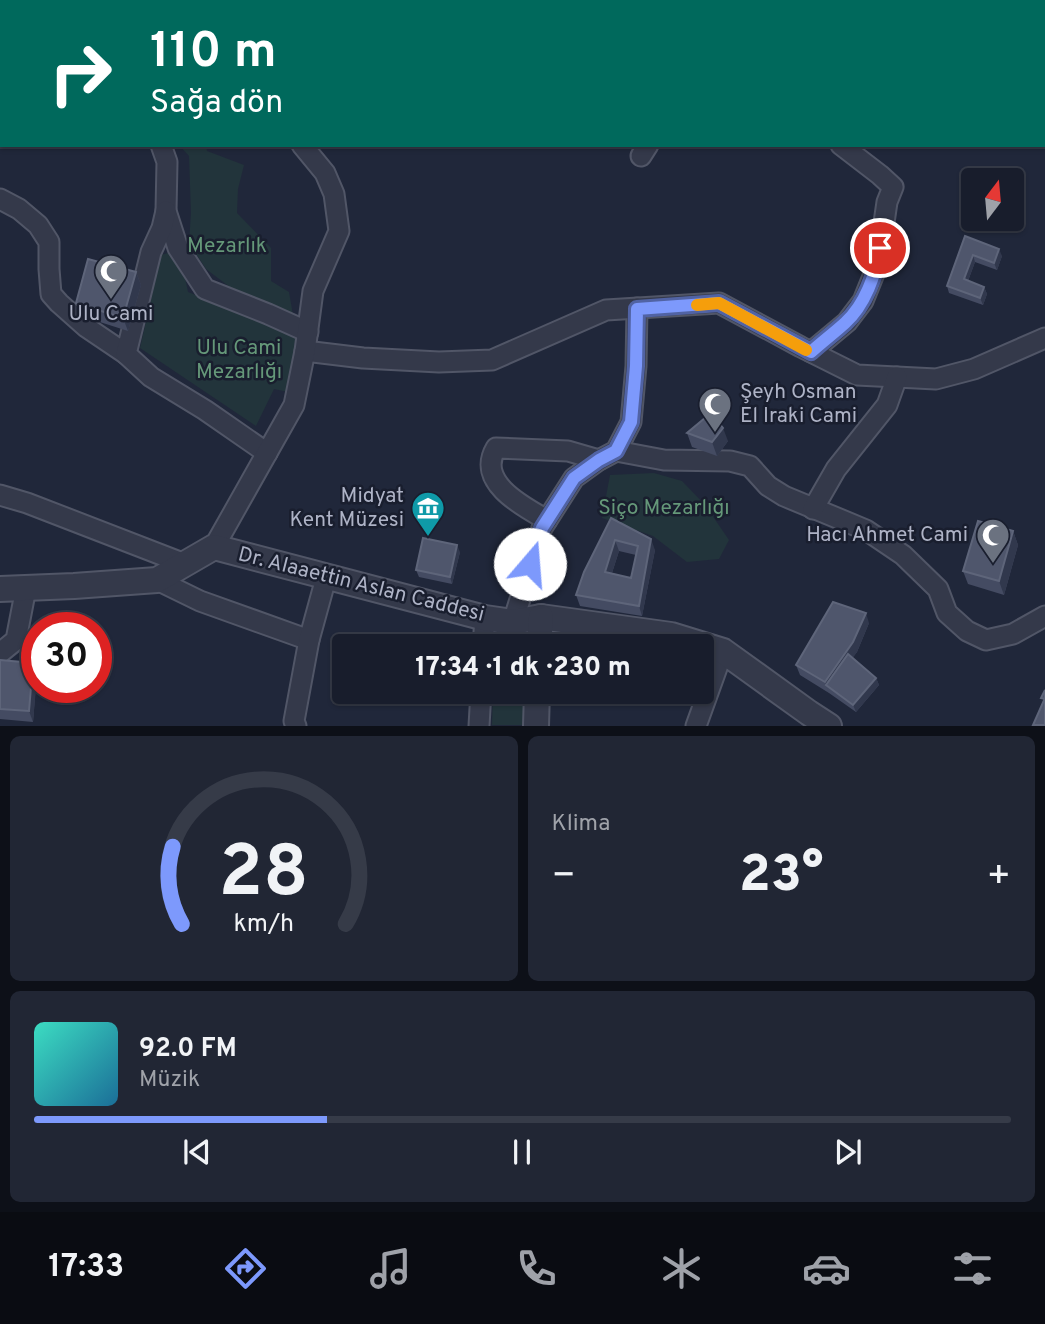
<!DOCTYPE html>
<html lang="tr">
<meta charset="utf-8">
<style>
body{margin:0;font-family:Overpass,sans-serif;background:#212634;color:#f1f3f6;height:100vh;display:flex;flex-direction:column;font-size:26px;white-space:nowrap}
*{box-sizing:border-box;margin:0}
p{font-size:23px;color:#9fa2a9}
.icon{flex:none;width:38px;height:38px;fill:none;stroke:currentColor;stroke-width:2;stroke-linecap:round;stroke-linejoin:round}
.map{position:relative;height:726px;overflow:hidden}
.side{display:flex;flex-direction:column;gap:10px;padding:10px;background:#0d1018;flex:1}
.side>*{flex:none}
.banner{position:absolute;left:0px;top:0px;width:1046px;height:147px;box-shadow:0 2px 5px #0004,0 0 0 2px #363b48;background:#00695c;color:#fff;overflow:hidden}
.needle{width:46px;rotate:16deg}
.buttons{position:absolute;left:961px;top:168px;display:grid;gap:14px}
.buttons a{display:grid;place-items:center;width:63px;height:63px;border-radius:7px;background:#181d2c;box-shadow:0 2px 5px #0004,0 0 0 2px #363b48;font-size:35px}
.speed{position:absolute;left:21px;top:612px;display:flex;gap:14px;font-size:35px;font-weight:700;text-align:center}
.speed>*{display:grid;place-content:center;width:91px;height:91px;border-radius:50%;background:#181d2c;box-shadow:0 2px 5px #0004,0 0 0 2px #363b48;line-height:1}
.speed .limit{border:10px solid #d22;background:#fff;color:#111}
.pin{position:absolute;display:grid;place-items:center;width:60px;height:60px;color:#fff;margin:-30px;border:4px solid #fff;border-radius:50%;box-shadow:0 2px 7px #0007}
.me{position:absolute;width:77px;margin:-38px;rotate:18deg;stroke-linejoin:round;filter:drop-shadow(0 0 5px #0008)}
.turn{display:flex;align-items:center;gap:24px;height:147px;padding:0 35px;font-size:32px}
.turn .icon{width:91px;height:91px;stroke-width:2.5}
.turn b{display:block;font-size:49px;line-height:60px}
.big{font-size:52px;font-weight:800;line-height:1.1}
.side .card{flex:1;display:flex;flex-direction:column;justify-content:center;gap:10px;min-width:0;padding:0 24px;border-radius:10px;background:#212634}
.side .dial{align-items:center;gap:0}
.dial svg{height:182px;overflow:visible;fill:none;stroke:#363b48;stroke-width:7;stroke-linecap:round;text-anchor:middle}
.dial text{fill:#f1f3f6;stroke:none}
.song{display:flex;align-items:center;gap:21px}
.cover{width:84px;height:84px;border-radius:10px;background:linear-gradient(135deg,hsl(170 70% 55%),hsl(200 70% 35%))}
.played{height:7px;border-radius:4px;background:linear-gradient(90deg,#7d99fc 30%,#363b48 30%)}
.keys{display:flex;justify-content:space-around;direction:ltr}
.heat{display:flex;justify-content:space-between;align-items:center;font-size:38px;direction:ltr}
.side .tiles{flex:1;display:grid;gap:10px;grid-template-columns:1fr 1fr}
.card:last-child{grid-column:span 2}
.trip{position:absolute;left:332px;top:634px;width:382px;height:70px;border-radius:7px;background:#181d2c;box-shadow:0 2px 5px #0004,0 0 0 2px #363b48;font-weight:800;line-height:70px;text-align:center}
.tabs{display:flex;height:112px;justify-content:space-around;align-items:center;background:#0a0c12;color:#9fa2a9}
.tabs .icon{width:49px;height:49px}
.tabs .current{color:#7d99fc}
.tabs b{font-size:32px;color:#f1f3f6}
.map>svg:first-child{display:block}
.green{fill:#22343b}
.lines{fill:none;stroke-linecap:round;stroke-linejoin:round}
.minor-casing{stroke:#515667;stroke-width:23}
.tertiary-casing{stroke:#515667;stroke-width:28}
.minor{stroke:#34394a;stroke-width:19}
.tertiary{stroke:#34394a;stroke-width:24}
.tree{fill:#46655d}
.wall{fill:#444b62;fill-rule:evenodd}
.shaded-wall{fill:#31384d}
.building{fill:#4f566c;stroke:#5e657a;stroke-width:2;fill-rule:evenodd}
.route-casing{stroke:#5163a4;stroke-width:18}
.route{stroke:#7d99fc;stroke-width:12}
.slow{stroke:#f59e0b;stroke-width:12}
.labels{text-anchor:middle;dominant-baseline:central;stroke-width:5;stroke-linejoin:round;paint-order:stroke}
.park-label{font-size:21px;fill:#659879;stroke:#191e2e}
.poi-label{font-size:21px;fill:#aeb3c6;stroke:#191e2e;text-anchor:end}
.street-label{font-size:21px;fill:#aeb3c6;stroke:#191e2e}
</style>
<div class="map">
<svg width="1045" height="726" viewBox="0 0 1045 726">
<rect width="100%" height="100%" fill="#20273a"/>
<g class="green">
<polygon points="179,145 206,145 207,151 244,165 238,189 237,213 271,248 271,281 289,292 294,321 243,297 206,269 189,243 191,213 189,156"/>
<polygon points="171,252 182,263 188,292 296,334 288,392 274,389 256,426 140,348 161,255"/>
<polygon points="654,473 682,481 705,505 729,540 719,559 687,562 653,536 602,518 610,475"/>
<polygon points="493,691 523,691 524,725 492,725"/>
</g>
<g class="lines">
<defs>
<g id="minor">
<polyline points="43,0 44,2"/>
<polyline points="314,0 315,2"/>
<polyline points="629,0 631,2"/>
<polyline points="361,2 363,0"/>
<polyline points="863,2 863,0"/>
<polyline points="1040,2 1045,0"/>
<polyline points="161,145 167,162 166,211 178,248 205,289 268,314 308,332"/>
<polyline points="641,156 648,145"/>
<polyline points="0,199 19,209 38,225 49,242 49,269 51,294 59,303 86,327 126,354"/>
<polyline points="166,211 162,228 151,252 126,354 151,377 205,410 267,453"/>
<polyline points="305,351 363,358 439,362 492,360 606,310 719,303 801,347 857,375 936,379 974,369 1045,338"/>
<polyline points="811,352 847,322 863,301 878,264 887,202 893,187 880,175 841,145"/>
<polyline points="616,451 664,460 730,461 750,466 768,486 784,496 866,530 903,555 938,589 947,613 967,631 986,640 1013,634 1045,616"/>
<polyline points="0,495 27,503 185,564"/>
<polyline points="813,509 836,469 887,405 897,377"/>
<path d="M547 520C522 506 476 482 496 448L568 451 599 460"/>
<polyline points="214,547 294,405 305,351 313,291 339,231 334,194 325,173 302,145"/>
<polyline points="157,580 200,601 309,640"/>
<polyline points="513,622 542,528 574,478 599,460 616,451 631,422 636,366 637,308"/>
<polyline points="483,646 485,618"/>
<polyline points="0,653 16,640 26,588"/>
<polyline points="296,726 294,721 309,640 326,578"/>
<polyline points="479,726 481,691"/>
<polyline points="696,726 723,651"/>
</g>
<g id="tertiary">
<polyline points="0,589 74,586 157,580 214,547 485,618 513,622 541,617 671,635 723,651 809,713 829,726"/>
<polyline points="539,646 541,617"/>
<polyline points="536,726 537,691"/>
</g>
</defs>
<use href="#minor" class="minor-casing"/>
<use href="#tertiary" class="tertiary-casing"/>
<use href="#minor" class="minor"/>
<use href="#tertiary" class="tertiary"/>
</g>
<circle class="tree" cx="539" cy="594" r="6"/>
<g class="wall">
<polygon points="965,236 1002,256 997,270 975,262 968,281 984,287 987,294 983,305 949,293 947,286"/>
<polygon points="136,272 141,285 128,331 81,316 76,303"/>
<polygon points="687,433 728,441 717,456 692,447"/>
<path d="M611 518 655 550 642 616 580 606 576 595ZM619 551 636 555 631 578 612 573Z"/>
<polygon points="1013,531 1018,545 1004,595 968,584 963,571"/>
<polygon points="460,552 452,584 419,577 416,570"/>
<polygon points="869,623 857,652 852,658 876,678 879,685 856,712 829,693 800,675 796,665"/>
<polygon points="0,660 37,672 33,722 0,719"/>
</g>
<g class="shaded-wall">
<polygon points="999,249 1002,256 997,270 994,263"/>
<polygon points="973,255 975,262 966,286 964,279"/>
<polygon points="136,272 141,285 128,331 123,318"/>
<polygon points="984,287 987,294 983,305 980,298"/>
<polygon points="723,428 728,441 717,456 712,442"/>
<polygon points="1013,531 1018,545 1004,595 999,581"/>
<polygon points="651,539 655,550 642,616 639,606"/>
<polygon points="615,540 619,551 609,582 605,572"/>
<polygon points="457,545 460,552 452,584 450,577"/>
<polygon points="866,613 869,623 857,652 831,689 826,685 829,693 825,682"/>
<polygon points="33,663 37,672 37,677 33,722 29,711"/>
<polygon points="876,678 879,685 856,712 853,705"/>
</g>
<g class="building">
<polygon points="965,236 999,249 994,263 973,255 964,279 984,287 980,298 947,286"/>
<polygon points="88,259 136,272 123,318 76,303"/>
<polygon points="711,413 723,428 712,442 687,433"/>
<path d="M611 518 651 539 639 606 576 595 584 572ZM615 540 638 546 631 578 605 572Z"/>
<polygon points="978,521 1013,531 999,581 963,571"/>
<polygon points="423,538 457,545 450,577 416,570"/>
<polygon points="833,602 866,613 853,642 825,682 796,665"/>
<polygon points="848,654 876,678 853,705 826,685"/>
<polygon points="0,660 33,663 29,711 0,709"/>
<polygon points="1045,690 1045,699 1041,698"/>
<polygon points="1045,698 1045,725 1033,725"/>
</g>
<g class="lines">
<defs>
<path id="route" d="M530 564 542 528 574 478 599 460 616 451 631 422 636 366 637 309 719 303 811 352C822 342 834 333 845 323 865 305 876 274 880 248"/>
</defs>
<use href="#route" class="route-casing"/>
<use href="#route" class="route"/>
<polyline class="slow" points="697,305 719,303 806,350"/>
</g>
<defs>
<symbol id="mosque-pin" viewBox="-11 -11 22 30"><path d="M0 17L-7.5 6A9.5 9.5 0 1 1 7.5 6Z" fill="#6b7280" stroke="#191e2e"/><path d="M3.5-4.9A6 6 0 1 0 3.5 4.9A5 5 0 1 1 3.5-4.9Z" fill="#fff"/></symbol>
<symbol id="museum-pin" viewBox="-11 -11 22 30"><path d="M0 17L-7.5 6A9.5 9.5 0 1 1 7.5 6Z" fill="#0f9aa8" stroke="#191e2e"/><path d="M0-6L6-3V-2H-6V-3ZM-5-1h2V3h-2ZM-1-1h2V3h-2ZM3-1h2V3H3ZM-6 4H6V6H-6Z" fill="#fff"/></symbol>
</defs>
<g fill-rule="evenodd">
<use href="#mosque-pin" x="92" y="252" width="38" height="52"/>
<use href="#mosque-pin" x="696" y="385" width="38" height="52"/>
<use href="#museum-pin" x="409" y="489" width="38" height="52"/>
<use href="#mosque-pin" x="974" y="516" width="38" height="52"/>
</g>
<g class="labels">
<g class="park-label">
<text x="227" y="246">Mezarlık</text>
<text x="239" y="348">Ulu Cami<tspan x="239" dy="24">Mezarlığı</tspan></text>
<text x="664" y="508">Siço Mezarlığı</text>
</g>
<g class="poi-label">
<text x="111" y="314" text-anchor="middle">Ulu Cami</text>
<text x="740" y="392" text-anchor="start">Şeyh Osman<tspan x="740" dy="24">El Iraki Cami</tspan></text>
<text x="404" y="496">Midyat<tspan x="404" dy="24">Kent Müzesi</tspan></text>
<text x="968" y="535">Hacı Ahmet Cami</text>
</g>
<g class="street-label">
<text transform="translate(361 585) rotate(14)">Dr. Alaaettin Aslan Caddesi</text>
</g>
</g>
</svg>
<div class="buttons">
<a><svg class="needle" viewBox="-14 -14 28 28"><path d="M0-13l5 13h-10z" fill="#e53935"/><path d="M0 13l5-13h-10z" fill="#9fa2a9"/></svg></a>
</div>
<div class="speed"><div class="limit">30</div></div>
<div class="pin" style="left:880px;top:248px;background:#d93025"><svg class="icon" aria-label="arrive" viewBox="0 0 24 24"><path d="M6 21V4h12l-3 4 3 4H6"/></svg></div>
<svg class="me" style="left:530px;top:564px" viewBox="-20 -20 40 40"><circle r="19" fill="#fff"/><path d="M0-13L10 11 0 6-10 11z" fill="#7d99fc"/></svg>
<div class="trip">17:34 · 1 dk · 230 m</div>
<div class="banner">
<div class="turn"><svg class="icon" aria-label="right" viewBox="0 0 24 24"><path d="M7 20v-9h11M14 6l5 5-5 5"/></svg><div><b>110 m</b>Sağa dön</div></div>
</div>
</div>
<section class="side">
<div class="tiles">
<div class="card dial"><svg viewBox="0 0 100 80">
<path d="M14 69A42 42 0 1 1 86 69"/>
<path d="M14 69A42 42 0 0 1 10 35" stroke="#7d99fc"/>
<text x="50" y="56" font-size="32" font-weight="700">28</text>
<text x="50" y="72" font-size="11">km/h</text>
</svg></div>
<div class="card"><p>Klima</p>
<div class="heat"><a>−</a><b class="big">23°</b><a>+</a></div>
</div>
<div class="card">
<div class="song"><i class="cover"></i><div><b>92.0 FM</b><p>Müzik</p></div></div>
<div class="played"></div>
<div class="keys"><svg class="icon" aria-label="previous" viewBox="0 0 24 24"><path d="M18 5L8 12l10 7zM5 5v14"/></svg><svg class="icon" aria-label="pause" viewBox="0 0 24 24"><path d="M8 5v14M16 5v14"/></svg><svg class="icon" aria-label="next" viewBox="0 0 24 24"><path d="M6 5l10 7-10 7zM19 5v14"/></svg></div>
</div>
</div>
</section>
<nav class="tabs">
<b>17:33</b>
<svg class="icon current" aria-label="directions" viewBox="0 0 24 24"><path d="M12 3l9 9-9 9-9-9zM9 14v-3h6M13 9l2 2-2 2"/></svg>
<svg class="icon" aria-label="music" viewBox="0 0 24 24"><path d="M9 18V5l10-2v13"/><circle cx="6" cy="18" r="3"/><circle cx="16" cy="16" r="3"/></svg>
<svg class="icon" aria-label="phone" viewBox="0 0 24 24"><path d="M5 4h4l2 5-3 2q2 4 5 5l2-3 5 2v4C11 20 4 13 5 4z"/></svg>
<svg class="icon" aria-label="climate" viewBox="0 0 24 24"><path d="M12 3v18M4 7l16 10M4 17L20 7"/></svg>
<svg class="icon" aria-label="car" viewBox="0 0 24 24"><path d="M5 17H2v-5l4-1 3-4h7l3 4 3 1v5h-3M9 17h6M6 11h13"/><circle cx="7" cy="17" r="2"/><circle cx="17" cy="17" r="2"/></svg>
<svg class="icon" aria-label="filters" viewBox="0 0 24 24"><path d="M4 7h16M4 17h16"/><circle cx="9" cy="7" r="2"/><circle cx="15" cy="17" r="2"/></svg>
</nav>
